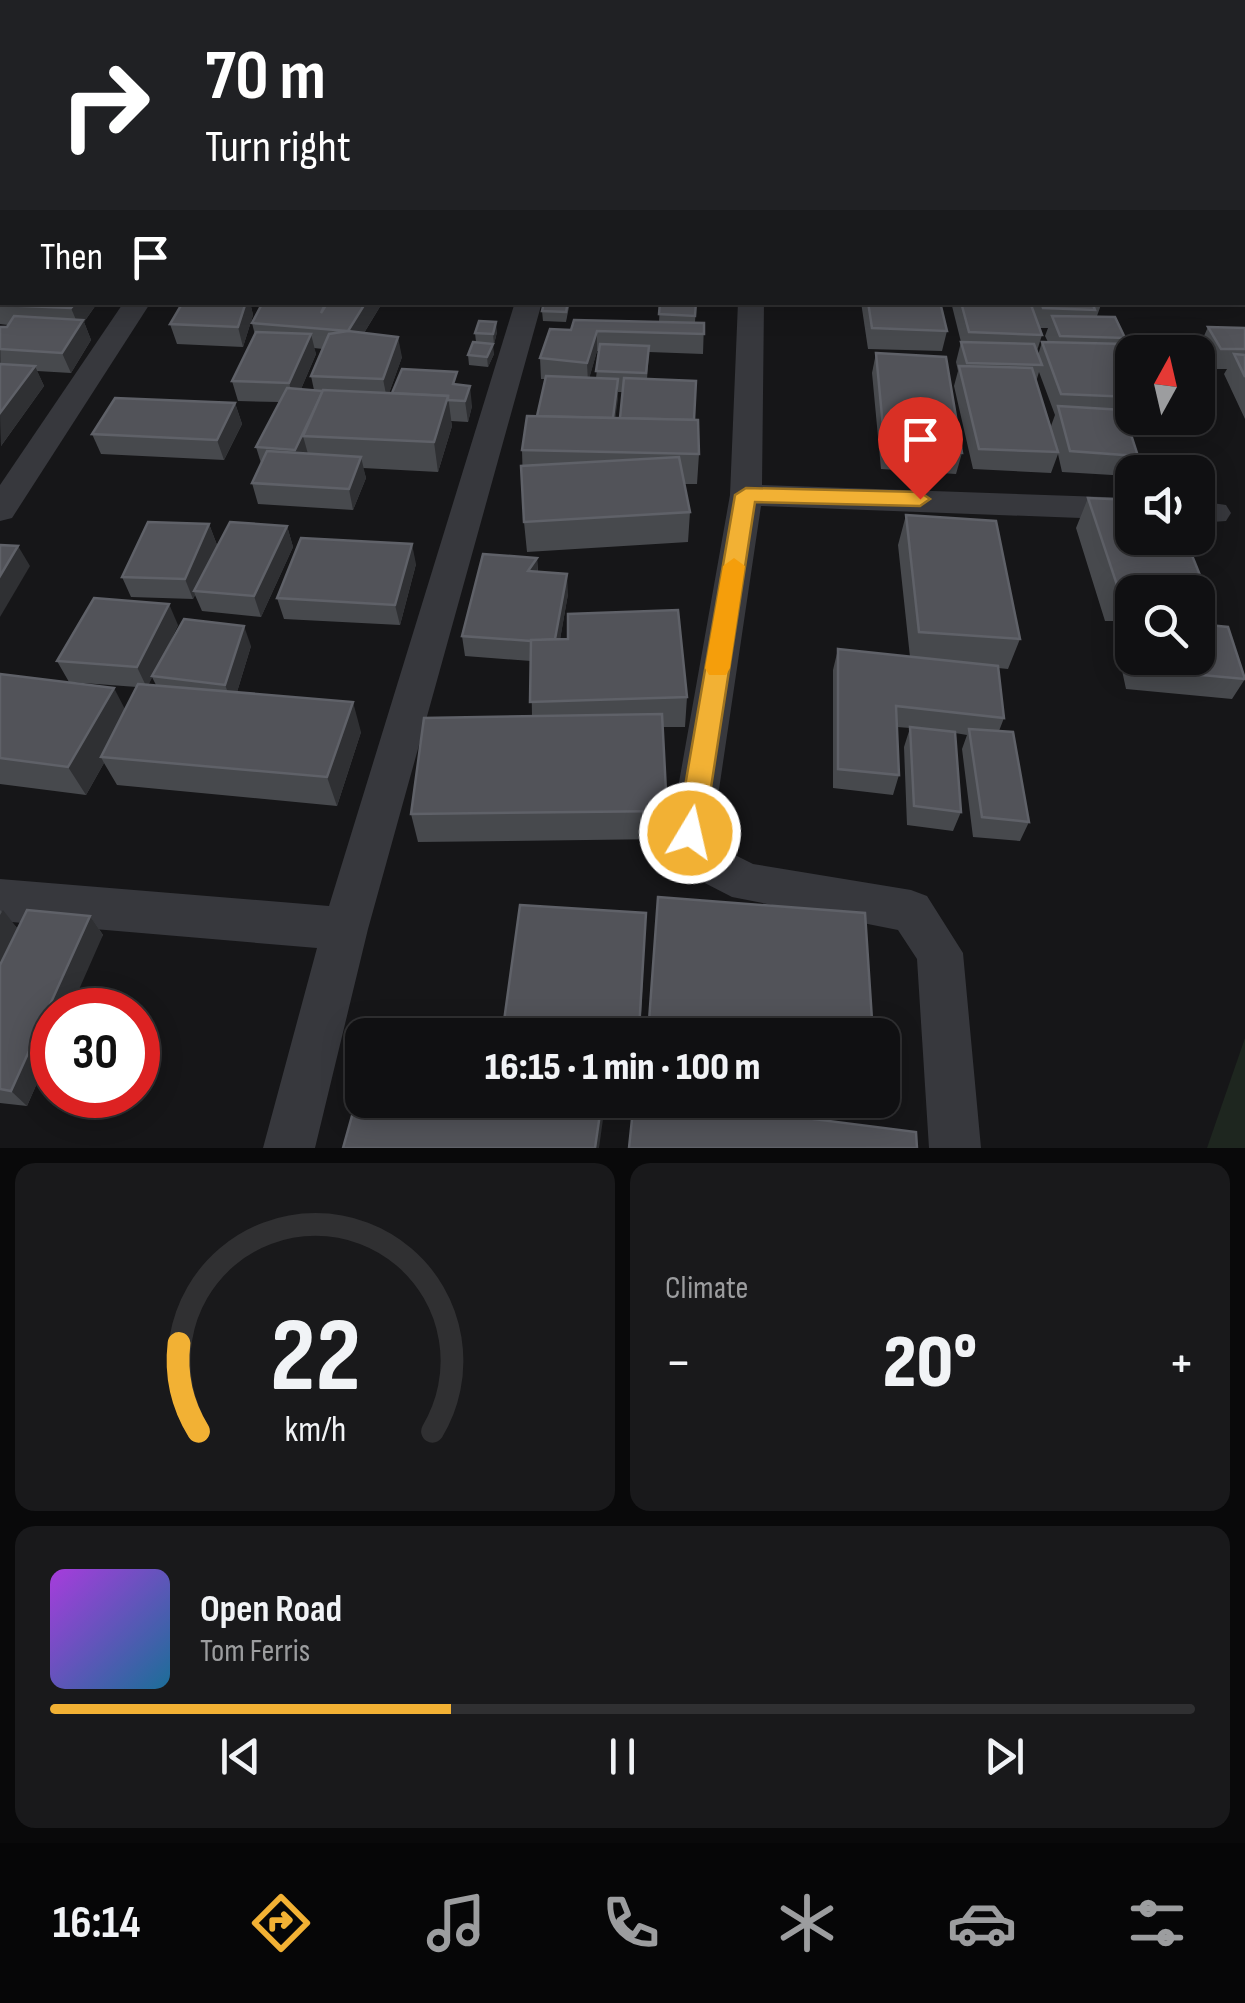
<!DOCTYPE html>
<meta charset="utf-8">
<style>
body{margin:0;font-family:"Sofia Sans Condensed",sans-serif;background:#19191b;color:#f1f3f6;height:100vh;display:flex;flex-direction:column;font-size:38px;white-space:nowrap}
*{box-sizing:border-box;margin:0}
p{font-size:32px;color:#9c9d9f}
.icon{flex:none;width:55px;height:55px;fill:none;stroke:currentColor;stroke-width:2;stroke-linecap:round;stroke-linejoin:round}
.map{position:relative;height:1148px;overflow:hidden}
.panel{display:flex;flex-direction:column;gap:15px;padding:15px;background:#09090a;flex:1}
.panel>*{flex:none}
.banner{position:absolute;left:0px;top:0px;width:1245px;height:305px;box-shadow:0 5px 25px #0003,0 0 0 2px #303032;background:#202124;color:#fff;overflow:hidden}
.needle{width:65px;rotate:8deg}
.tools{position:absolute;left:1115px;top:335px;display:grid;gap:20px}
.tools a{display:grid;place-items:center;width:100px;height:100px;border-radius:20px;background:#101012;box-shadow:0 5px 25px #0003,0 0 0 2px #303032;font-size:50px}
.speed{position:absolute;left:30px;top:988px;display:flex;gap:20px;font-size:50px;font-weight:700;text-align:center}
.speed>*{display:grid;place-content:center;width:130px;height:130px;border-radius:50%;background:#101012;box-shadow:0 5px 25px #0003,0 0 0 2px #303032;line-height:1}
.speed .limit{border:15px solid #d22;background:#fff;color:#111}
.pin{position:absolute;display:grid;place-items:center;width:85px;height:85px;color:#fff;margin:-102px -42px;border-radius:50% 50% 50% 0;rotate:-45deg;box-shadow:0 0 10px #0007}
.pin .icon{rotate:45deg}
.me{position:absolute;width:110px;margin:-55px;rotate:9deg;stroke-linejoin:round;filter:drop-shadow(0 0 8px #0008)}
.turn{display:flex;align-items:center;gap:35px;height:210px;padding:0 40px;font-size:45px}
.turn .icon{width:130px;height:130px;stroke-width:2.5}
.turn b{display:block;font-size:70px;line-height:85px}
.then{display:flex;align-items:center;height:95px;padding:0 40px;background:#0003;gap:20px;font-size:38px}
.big{font-size:75px;font-weight:800;line-height:1.1}
.panel .widget{flex:1;display:flex;flex-direction:column;justify-content:center;gap:15px;min-width:0;padding:0 35px;border-radius:20px;background:#19191b}
.panel .dial{align-items:center;gap:0}
.dial svg{height:260px;overflow:visible;fill:none;stroke:#303032;stroke-width:7;stroke-linecap:round;text-anchor:middle}
.dial text{fill:#f1f3f6;stroke:none}
.song{display:flex;align-items:center;gap:30px}
.cover{width:120px;height:120px;border-radius:15px;background:linear-gradient(135deg,hsl(280 70% 55%),hsl(200 70% 35%))}
.played{height:10px;border-radius:5px;background:linear-gradient(90deg,#f2b134 35%,#303032 35%)}
.keys{display:flex;justify-content:space-around;direction:ltr}
.heat{display:flex;justify-content:space-between;align-items:center;font-size:55px;direction:ltr}
.panel .tiles{flex:1;display:grid;gap:15px;grid-template-columns:1fr 1fr}
.widget:last-child{grid-column:span 2}
.trip{position:absolute;left:345px;top:1018px;width:555px;height:100px;border-radius:20px;background:#101012;box-shadow:0 5px 25px #0003,0 0 0 2px #303032;font-weight:800;line-height:100px;text-align:center}
.dock{display:flex;height:160px;justify-content:space-around;align-items:center;background:#060607;color:#9c9d9f}
.dock .icon{width:70px;height:70px}
.dock .selected{color:#f2b134}
.dock b{font-size:45px;color:#f1f3f6}
.map>svg:first-child{display:block}
.green{fill:#1e261f}
.lines{fill:none;stroke-linecap:round;stroke-linejoin:round}
.street{fill:#37383d;fill-rule:evenodd}
.wall{fill:#47494d;fill-rule:evenodd}
.shaded-wall{fill:#2f3033}
.building{fill:#525359;stroke:#5f6168;stroke-width:2.5}
.route{fill:#f2b134;stroke:#9d7322;stroke-width:2.5}
.slow{fill:#f59e0b}
</style>
<div class="map">
<svg width="1245" height="1148" viewBox="0 0 1245 1148">
<rect width="100%" height="100%" fill="#161618"/>
<g class="green">
<polygon points="0,0 829,0 2,2 0,66"/>
<polygon points="1245,1038 1245,1148 1207,1148"/>
</g>
<g class="lines">
<g class="street">
<polygon points="922,0 1043,0 1044,2 921,2"/>
<polygon points="1245,0 1245,10 1242,10 1242,2 1235,2"/>
<rect x="1242" y="98" width="3" height="12"/>
<rect x="1242" y="224" width="3" height="18"/>
<polygon points="124,302 151,302 12,518 0,521 0,485"/>
<polygon points="515,302 542,302 368,929 315,1148 263,1148 317,948 0,921 0,879 329,906"/>
<polygon points="738,302 764,302 762,485 1132,498 1132,520 761,506 713,830 727,851 753,864 911,890 927,896 963,953 981,1148 929,1148 917,959 898,930 732,897 697,879 670,833 730,495"/>
<polygon points="1198,501 1226,505 1231,513 1226,521 1198,523"/>
</g>
</g>
<g class="wall">
<polygon points="1242,31 1245,31 1245,92 1242,91"/>
<polygon points="2,110 2,135 0,131 0,112"/>
<polygon points="2,140 2,302 98,302 84,322 91,340 71,373 37,371 44,386 1,446 0,327 7,327 8,325 0,324 0,141"/>
<polygon points="183,302 250,302 253,315 243,347 177,344 170,324"/>
<path d="M263 302H380L381 305 364 333 402 357 389 393 459 385 472 406 468 422 451 421 452 426 438 472 363 468 366 478 353 510 258 504 252 483 261 463 256 447 279 402 238 401 232 381 255 335 252 323ZM314 348 323 349 311 376 314 390 301 389 316 354Z"/>
<polygon points="544,302 570,302 566,322 543,321 542,311"/>
<path d="M660 302H696L695 323H704L703 354 649 352 647 379 694 420 699 454 697 484H684L690 512 688 542 527 552 524 522 522 450 537 416 545 379H541L540 358 571 330 659 322ZM597 351H599L596 378H589ZM618 392H622L620 418H615Z"/>
<polygon points="861,302 940,302 947,331 942,351 868,349"/>
<path d="M951 302H1102L1097 316 1093 317 1125 338 1122 344 1132 358V418H1142L1125 417 1138 456 1129 476 1062 472 1058 454 1051 473 973 469 954 386 958 371 956 362 961 342ZM1039 328H1048L1045 336 1048 342H1042L1038 355 1037 351 1042 335ZM1039 372 1055 415 1051 426 1036 382Z"/>
<polygon points="1208,327 1245,328 1245,419 1224,374 1227,369 1212,369 1199,347"/>
<polygon points="497,332 494,344 491,344 494,354 488,367 469,365 468,355 476,342 475,333"/>
<polygon points="876,353 962,453 956,474 881,469 872,373"/>
<polygon points="235,403 242,424 224,460 101,454 92,434"/>
<polygon points="1088,498 1208,595 1198,614 1198,592 1132,592 1132,658 1198,658 1245,679 1232,699 1126,689 1115,638 1123,621 1105,621 1076,528"/>
<polygon points="906,515 1020,639 1008,669 998,668 1004,718 999,731 1029,822 1020,841 973,837 962,749 967,735 955,733 961,812 953,831 907,825 904,747 910,728 897,727 899,775 893,795 833,788 833,670 838,649 910,657 898,545"/>
<polygon points="209,524 217,545 211,557 287,526 293,547 261,617 202,611 195,595 193,599 131,597 122,577"/>
<polygon points="537,558 538,572 568,594 560,639 687,697 685,727 662,727 667,811 665,839 418,842 411,814 532,716 531,661 465,656 462,636"/>
<polygon points="416,564 400,625 284,619 277,598"/>
<path d="M178 625 161 660 251 646 237 692 361 732 337 806 117 785 104 763 86 795 0 784V674L125 710 137 687 69 682 57 661ZM152 677 156 685H148Z"/>
<polygon points="0,910 18,929 90,916 103,935 52,1010 52,1049 27,1106 0,1103"/>
<polygon points="646,913 640,1035 507,1035 504,1021"/>
</g>
<g class="shaded-wall">
<polygon points="2,211 2,250 0,252 0,214"/>
<polygon points="76,302 98,302 84,322 91,340 71,373 62,353 79,327 71,308"/>
<polygon points="246,302 250,302 253,315 243,347 238,327"/>
<polygon points="366,302 380,302 381,305 353,351 348,331"/>
<polygon points="496,322 497,332 494,344 493,334"/>
<polygon points="597,331 597,351 588,383 587,363"/>
<polygon points="311,334 316,354 295,403 289,383"/>
<polygon points="398,337 402,357 387,399 383,379"/>
<polygon points="493,344 494,354 488,367 487,357"/>
<polygon points="35,366 44,386 1,446 0,413"/>
<polygon points="618,379 618,399 612,442 612,421"/>
<polygon points="470,386 472,406 468,422 465,401"/>
<polygon points="323,391 303,436 308,454 301,470 295,450"/>
<polygon points="448,396 452,426 438,472 434,442"/>
<polygon points="235,403 242,424 224,460 217,440"/>
<polygon points="361,457 366,478 353,510 349,489"/>
<polygon points="209,524 217,545 197,591 194,591 195,595 193,599 185,579"/>
<polygon points="287,526 293,547 261,617 254,596"/>
<polygon points="412,544 416,564 400,625 395,605"/>
<polygon points="18,546 30,566 0,617 0,576"/>
<polygon points="537,558 538,579 528,571"/>
<polygon points="567,574 568,594 556,663 554,643"/>
<polygon points="169,604 178,625 147,688 137,667"/>
<polygon points="244,626 251,646 233,705 225,685"/>
<polygon points="114,688 129,717 101,757 104,763 86,795 68,767"/>
<polygon points="353,702 361,732 337,806 327,777"/>
<polygon points="3,910 24,937 0,984 0,915"/>
<polygon points="90,916 103,935 70,1010 52,1010 52,1049 27,1106 11,1091"/>
<polygon points="602,1100 605,1100 605,1105 599,1148 595,1148"/>
</g>
<g class="building">
<polygon points="889,0 928,0 929,2 890,2"/>
<polygon points="949,0 998,0 999,2 950,2"/>
<polygon points="1016,0 1053,0 1055,2 1017,2"/>
<rect x="1242" y="31" width="3" height="35"/>
<rect x="0" y="141" width="2" height="29"/>
<polygon points="0,191 2,191 2,211 0,214"/>
<polygon points="2,234 2,254 0,254 0,236"/>
<polygon points="0,273 2,273 2,302 76,302 71,308 0,305"/>
<polygon points="183,302 246,302 238,327 170,324"/>
<polygon points="263,302 326,302 321,313 328,302 366,302 348,331 398,337 383,379 311,376 329,334 348,331 252,323"/>
<polygon points="544,302 568,302 566,312 542,311"/>
<polygon points="660,302 696,302 695,316 659,314"/>
<polygon points="868,302 940,302 947,331 872,328"/>
<polygon points="961,302 1030,302 1042,335 969,332"/>
<polygon points="1041,302 1092,302 1095,310 1043,308"/>
<polygon points="14,316 83,320 62,353 0,349 0,327 7,327"/>
<polygon points="1052,316 1115,317 1125,338 1060,336"/>
<polygon points="574,320 704,323 704,334 597,331 587,363 540,358 550,329 571,330"/>
<polygon points="479,321 496,322 493,334 475,333"/>
<polygon points="1208,327 1245,328 1245,349 1221,349"/>
<polygon points="256,332 311,334 289,383 232,381"/>
<polygon points="473,342 493,344 487,357 468,355"/>
<polygon points="961,342 1034,344 1042,365 967,363"/>
<polygon points="1042,342 1126,344 1132,358 1132,397 1061,394"/>
<polygon points="600,344 649,346 646,373 596,371"/>
<polygon points="876,353 946,357 962,453 885,448"/>
<polygon points="1234,354 1245,355 1245,377"/>
<polygon points="0,364 35,366 0,413"/>
<polygon points="959,366 1032,368 1058,452 979,449"/>
<polygon points="402,369 457,372 453,384 470,386 465,401 448,400 448,396 392,393"/>
<polygon points="546,376 618,379 613,418 537,416"/>
<polygon points="624,378 696,381 694,420 620,418"/>
<polygon points="287,388 323,391 295,450 256,447"/>
<polygon points="323,390 448,396 434,442 303,436"/>
<polygon points="115,398 235,403 217,440 92,434"/>
<polygon points="1058,406 1123,410 1138,456 1070,451"/>
<polygon points="527,416 698,420 699,454 522,450"/>
<polygon points="267,451 361,457 349,489 252,483"/>
<polygon points="679,457 690,512 524,522 521,466"/>
<polygon points="1088,498 1132,500 1132,538 1185,538 1208,595 1198,594 1198,592 1119,591"/>
<polygon points="906,515 996,521 1020,639 919,632"/>
<polygon points="148,522 209,524 185,579 122,577"/>
<polygon points="230,522 287,526 254,596 194,591"/>
<polygon points="301,538 412,544 395,605 277,598"/>
<polygon points="0,545 18,546 0,576"/>
<polygon points="483,554 537,558 528,571 567,574 555,639 531,641 462,636"/>
<polygon points="94,598 169,604 137,667 57,661"/>
<polygon points="678,610 687,697 530,702 531,640 568,639 568,614"/>
<polygon points="1125,617 1132,618 1132,650"/>
<polygon points="184,619 244,626 225,685 152,676"/>
<polygon points="1198,624 1228,627 1245,679 1137,669 1134,658 1198,658"/>
<polygon points="838,649 998,666 1004,718 896,706 899,775 838,769"/>
<polygon points="0,674 114,688 68,767 0,758"/>
<polygon points="138,684 353,702 327,777 101,757"/>
<polygon points="662,714 667,811 411,814 424,718"/>
<polygon points="910,727 955,732 961,812 914,806"/>
<polygon points="969,729 1013,732 1029,822 982,817"/>
<polygon points="658,897 865,913 873,1035 648,1035"/>
<polygon points="520,905 646,913 639,1030 504,1021"/>
<polygon points="27,910 90,916 11,1091 0,1089 0,965"/>
<polygon points="362,1080 362,1100 602,1100 595,1148 343,1148"/>
<polygon points="634,1100 663,1100 916,1132 917,1148 629,1148"/>
</g>
<polygon class="route" points="746,488 920,492 930,499 920,506 755,502 704,833 700,842 690,845 681,842 677,833 735,495"/>
<polygon class="slow" points="734,558 745,566 730,668 726,675 709,675 705,668 723,566"/>
</svg>
<div class="tools">
<a><svg class="needle" viewBox="-14 -14 28 28"><path d="M0-13l5 13h-10z" fill="#e53935"/><path d="M0 13l5-13h-10z" fill="#9c9d9f"/></svg></a>
<a><svg class="icon" aria-label="sound" viewBox="0 0 24 24"><path d="M4 9h4l5-4v14l-5-4H4zM17 9q2 3 0 6"/></svg></a>
<a><svg class="icon" aria-label="search" viewBox="0 0 24 24"><circle cx="10" cy="10" r="6"/><path d="M15 15l6 6"/></svg></a>
</div>
<div class="speed"><div class="limit">30</div></div>
<div class="pin" style="left:920px;top:499px;background:#d93025"><svg class="icon" aria-label="arrive" viewBox="0 0 24 24"><path d="M6 21V4h12l-3 4 3 4H6"/></svg></div>
<svg class="me" style="left:690px;top:833px" viewBox="-20 -20 40 40"><circle r="17" fill="#f2b134" stroke="#fff" stroke-width="3"/><path d="M0-11L8 9 0 5-8 9z" fill="#fff"/></svg>
<div class="trip">16:15 · 1 min · 100 m</div>
<div class="banner">
<div class="turn"><svg class="icon" aria-label="right" viewBox="0 0 24 24"><path d="M7 20v-9h11M14 6l5 5-5 5"/></svg><div><b>70 m</b>Turn right</div></div>
<div class="then">Then<svg class="icon" aria-label="arrive" viewBox="0 0 24 24"><path d="M6 21V4h12l-3 4 3 4H6"/></svg></div>
</div>
</div>
<section class="panel">
<div class="tiles">
<div class="widget dial"><svg viewBox="0 0 100 80">
<path d="M14 69A42 42 0 1 1 86 69"/>
<path d="M14 69A42 42 0 0 1 8 42" stroke="#f2b134"/>
<text x="50" y="56" font-size="32" font-weight="700">22</text>
<text x="50" y="72" font-size="11">km/h</text>
</svg></div>
<div class="widget"><p>Climate</p>
<div class="heat"><a>−</a><b class="big">20°</b><a>+</a></div>
</div>
<div class="widget">
<div class="song"><i class="cover"></i><div><b>Open Road</b><p>Tom Ferris</p></div></div>
<div class="played"></div>
<div class="keys"><svg class="icon" aria-label="previous" viewBox="0 0 24 24"><path d="M18 5L8 12l10 7zM5 5v14"/></svg><svg class="icon" aria-label="pause" viewBox="0 0 24 24"><path d="M8 5v14M16 5v14"/></svg><svg class="icon" aria-label="next" viewBox="0 0 24 24"><path d="M6 5l10 7-10 7zM19 5v14"/></svg></div>
</div>
</div>
</section>
<nav class="dock">
<b>16:14</b>
<svg class="icon selected" aria-label="directions" viewBox="0 0 24 24"><path d="M12 3l9 9-9 9-9-9zM9 14v-3h6M13 9l2 2-2 2"/></svg>
<svg class="icon" aria-label="music" viewBox="0 0 24 24"><path d="M9 18V5l10-2v13"/><circle cx="6" cy="18" r="3"/><circle cx="16" cy="16" r="3"/></svg>
<svg class="icon" aria-label="phone" viewBox="0 0 24 24"><path d="M5 4h4l2 5-3 2q2 4 5 5l2-3 5 2v4C11 20 4 13 5 4z"/></svg>
<svg class="icon" aria-label="climate" viewBox="0 0 24 24"><path d="M12 3v18M4 7l16 10M4 17L20 7"/></svg>
<svg class="icon" aria-label="car" viewBox="0 0 24 24"><path d="M5 17H2v-5l4-1 3-4h7l3 4 3 1v5h-3M9 17h6M6 11h13"/><circle cx="7" cy="17" r="2"/><circle cx="17" cy="17" r="2"/></svg>
<svg class="icon" aria-label="filters" viewBox="0 0 24 24"><path d="M4 7h16M4 17h16"/><circle cx="9" cy="7" r="2"/><circle cx="15" cy="17" r="2"/></svg>
</nav>
